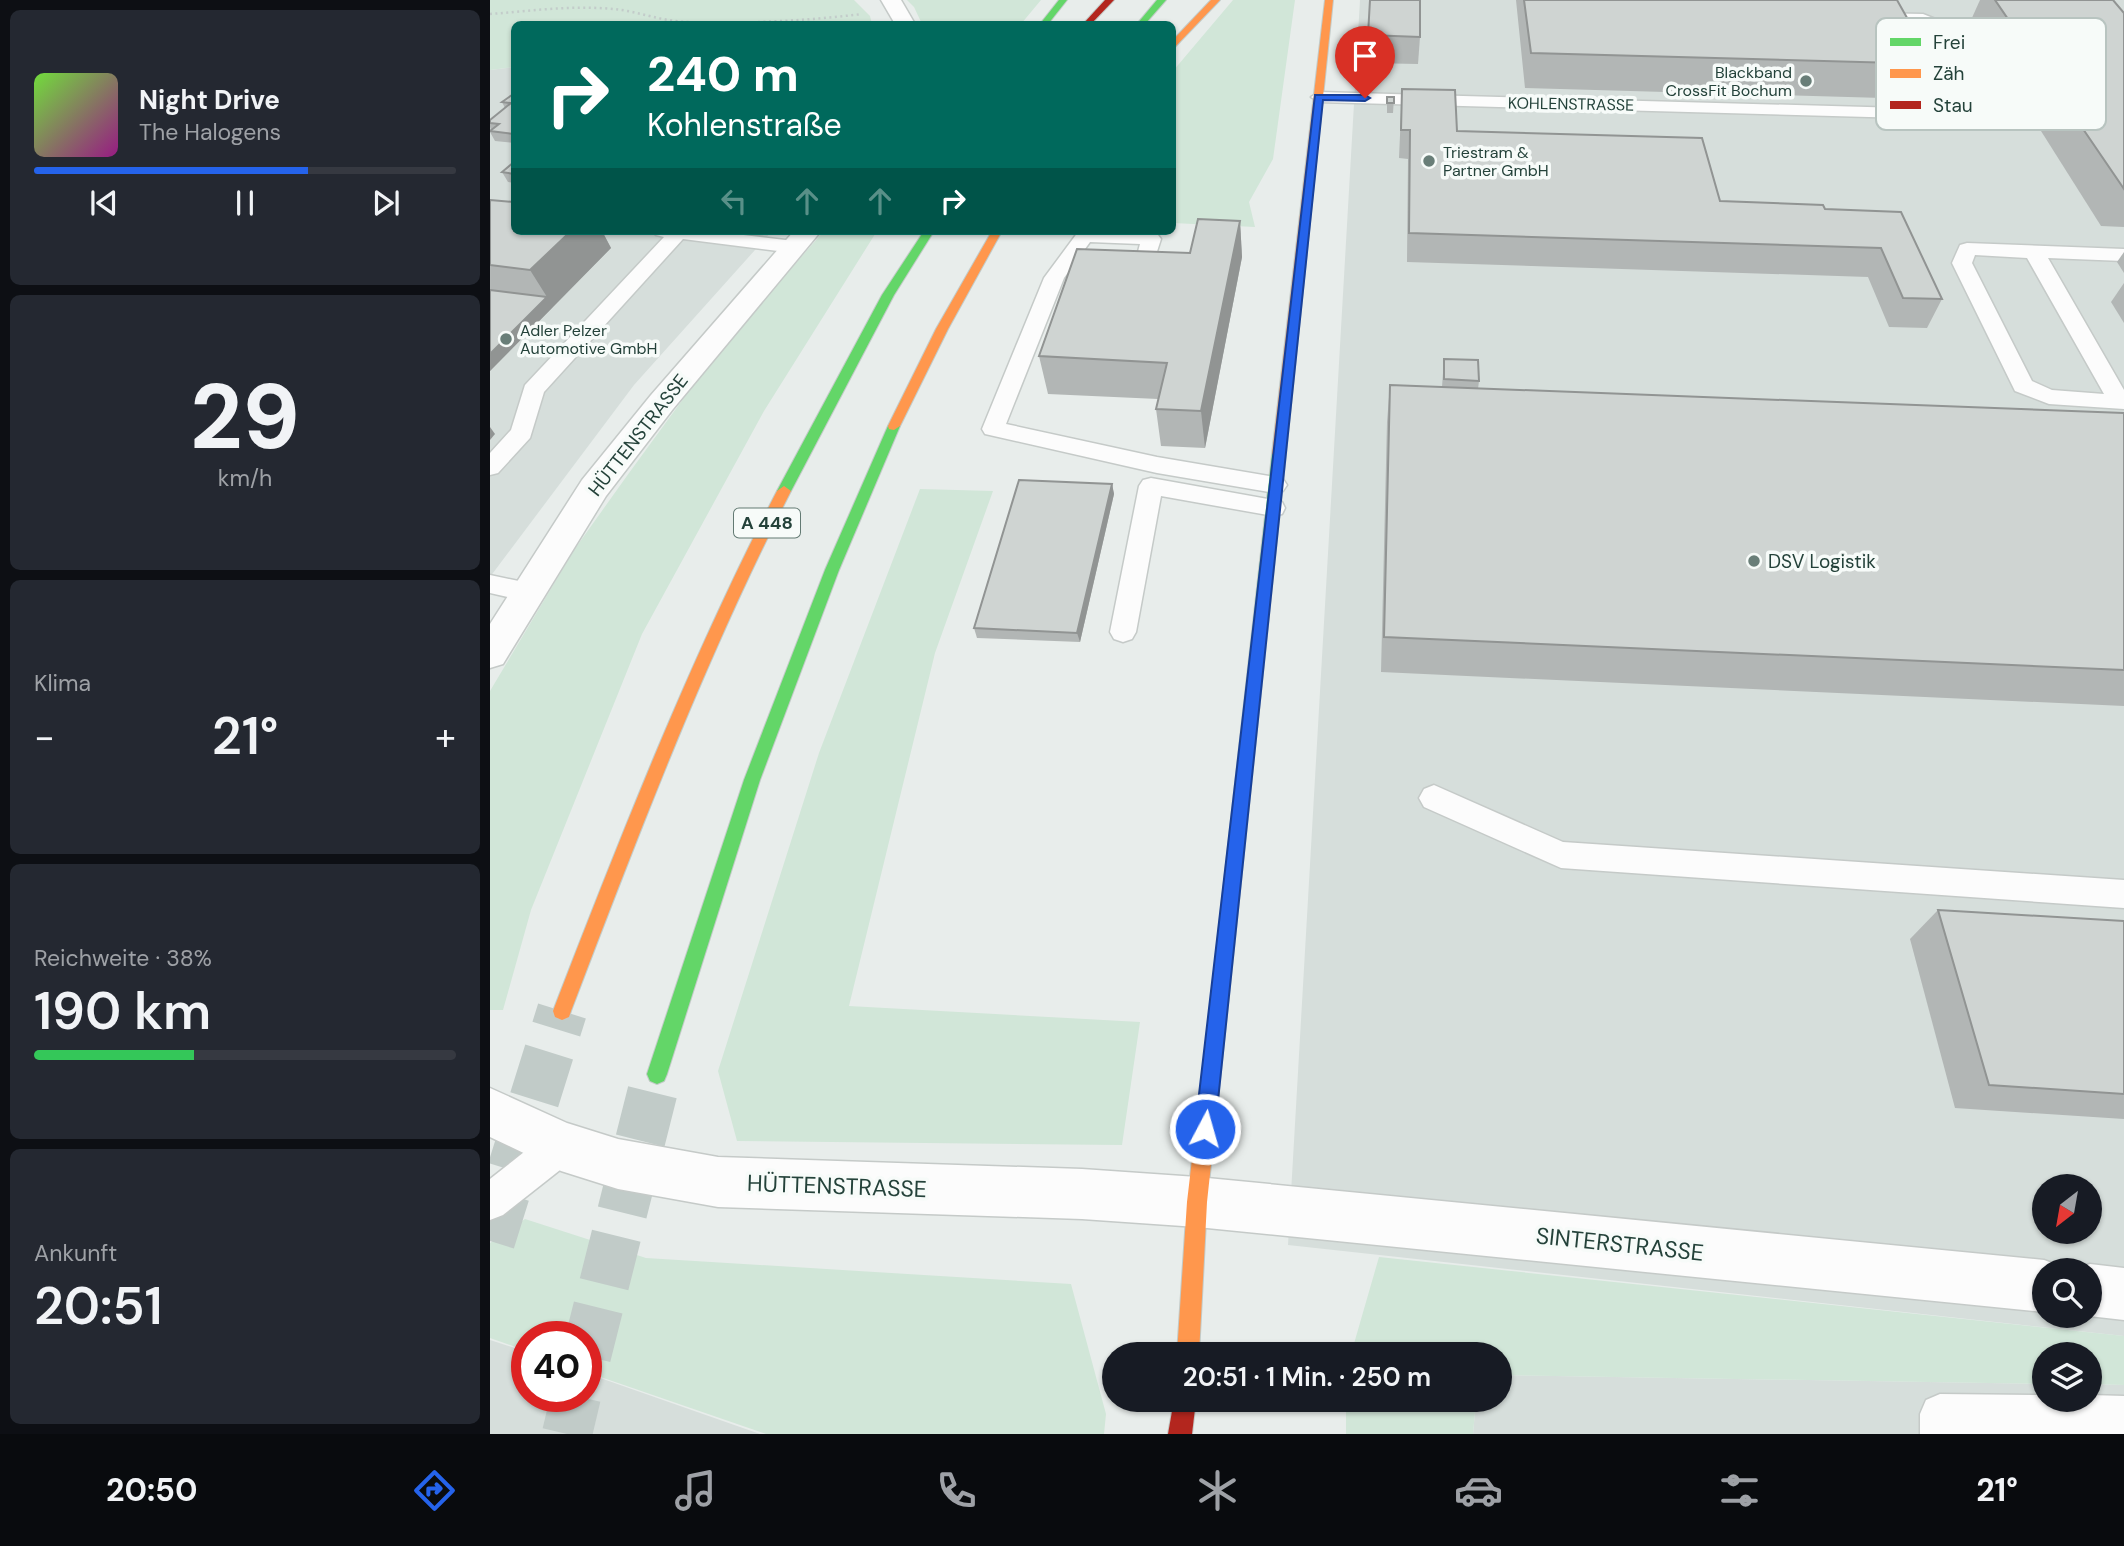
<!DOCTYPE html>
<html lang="de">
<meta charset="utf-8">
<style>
body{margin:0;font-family:"DM Sans",sans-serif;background:#242831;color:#f1f3f6;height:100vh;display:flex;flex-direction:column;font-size:26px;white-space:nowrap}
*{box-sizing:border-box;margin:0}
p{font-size:23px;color:#9ea1a6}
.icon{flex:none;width:38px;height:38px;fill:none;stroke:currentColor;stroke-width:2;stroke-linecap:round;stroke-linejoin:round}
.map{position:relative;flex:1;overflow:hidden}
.sheet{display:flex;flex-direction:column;gap:10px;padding:10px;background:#0d0f14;width:490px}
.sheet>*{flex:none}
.hud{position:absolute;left:21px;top:21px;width:665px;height:214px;border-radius:10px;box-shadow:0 2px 5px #0004;background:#00695c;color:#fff;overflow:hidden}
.needle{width:46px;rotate:211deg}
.buttons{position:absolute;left:1542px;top:1174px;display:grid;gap:14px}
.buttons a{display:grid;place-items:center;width:70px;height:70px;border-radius:50%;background:#171b24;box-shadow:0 2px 5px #0004;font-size:35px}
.speed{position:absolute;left:21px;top:1321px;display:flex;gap:14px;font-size:35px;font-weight:700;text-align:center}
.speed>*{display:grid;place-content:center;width:91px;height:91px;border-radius:50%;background:#171b24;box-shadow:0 2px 5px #0004;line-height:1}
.speed .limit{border:10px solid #d22;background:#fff;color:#111}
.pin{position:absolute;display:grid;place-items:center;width:60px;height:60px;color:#fff;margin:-72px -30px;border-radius:50% 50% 50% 0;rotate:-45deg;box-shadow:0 0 7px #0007}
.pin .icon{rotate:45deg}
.me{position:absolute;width:77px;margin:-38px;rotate:6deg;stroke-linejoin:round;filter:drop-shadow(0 0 5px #0008)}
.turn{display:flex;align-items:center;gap:24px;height:147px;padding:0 21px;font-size:32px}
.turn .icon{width:91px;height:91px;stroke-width:2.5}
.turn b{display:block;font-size:49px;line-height:60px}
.lanes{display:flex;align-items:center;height:66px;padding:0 21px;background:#0003;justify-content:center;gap:35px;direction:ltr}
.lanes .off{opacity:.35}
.big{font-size:52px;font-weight:600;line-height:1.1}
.sheet .widget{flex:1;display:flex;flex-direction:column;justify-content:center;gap:10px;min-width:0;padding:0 24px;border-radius:10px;background:#242831}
.sheet .dial{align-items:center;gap:0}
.dial b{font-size:91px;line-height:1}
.song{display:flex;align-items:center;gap:21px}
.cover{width:84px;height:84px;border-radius:10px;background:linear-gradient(135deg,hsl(100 70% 55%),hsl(310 70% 35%))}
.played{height:7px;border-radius:4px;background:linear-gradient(90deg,#2563eb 65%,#363941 65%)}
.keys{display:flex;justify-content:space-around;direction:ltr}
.heat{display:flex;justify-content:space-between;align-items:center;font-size:38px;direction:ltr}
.charge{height:10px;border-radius:5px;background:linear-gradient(90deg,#34c759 38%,#363941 0)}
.trip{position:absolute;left:612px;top:1342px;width:410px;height:70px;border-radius:35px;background:#171b24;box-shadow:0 2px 5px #0004;font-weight:600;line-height:70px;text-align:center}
.menu{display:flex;height:112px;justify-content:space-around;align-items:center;background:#090b0e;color:#9ea1a6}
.menu .icon{width:49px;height:49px}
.menu .on{color:#2563eb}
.menu b{font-size:32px;color:#f1f3f6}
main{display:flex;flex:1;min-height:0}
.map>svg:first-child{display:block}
.built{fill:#d6dedb;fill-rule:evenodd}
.green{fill:#d1e6d8}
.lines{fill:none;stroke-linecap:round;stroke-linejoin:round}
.highway-tunnel{stroke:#c1cbc8;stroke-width:50;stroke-dasharray:50 24;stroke-linecap:butt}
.lane-casing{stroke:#c5cac8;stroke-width:3}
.street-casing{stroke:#c5cac8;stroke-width:3}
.fast-casing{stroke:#c3cbc8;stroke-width:2}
.slow-casing{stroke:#c3cbc8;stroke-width:2}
.jam-casing{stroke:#c3cbc8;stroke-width:2}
.path{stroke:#c3ccca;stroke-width:2.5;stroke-dasharray:2 3.5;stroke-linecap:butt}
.lane{fill:#fcfcfc;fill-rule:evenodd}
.street{fill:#fcfcfc;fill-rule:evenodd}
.fast{fill:#63d668;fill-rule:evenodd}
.slow{fill:#ff974d;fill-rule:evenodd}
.jam{fill:#b3261e;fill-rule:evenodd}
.wall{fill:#b2b6b5}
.shaded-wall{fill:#919493}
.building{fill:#cfd4d2;stroke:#919493;stroke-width:2}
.route{fill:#2563eb;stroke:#184099;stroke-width:2}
.poi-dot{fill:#697e78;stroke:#f7fbf9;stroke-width:2.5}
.labels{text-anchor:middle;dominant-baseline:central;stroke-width:7;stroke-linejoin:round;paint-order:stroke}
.far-poi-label{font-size:16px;fill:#24423a;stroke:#f7fbf9;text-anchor:start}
.far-street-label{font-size:16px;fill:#24423a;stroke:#f7fbf9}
.shield{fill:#f7fbf9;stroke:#637a73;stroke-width:2}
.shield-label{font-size:18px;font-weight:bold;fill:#24423a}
.street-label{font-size:19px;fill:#24423a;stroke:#f7fbf9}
.poi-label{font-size:19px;fill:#24423a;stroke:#f7fbf9;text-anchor:start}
.near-street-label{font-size:23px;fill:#24423a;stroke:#f7fbf9}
.key{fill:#f7fbf9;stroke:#b8c4c0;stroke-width:2}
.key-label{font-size:19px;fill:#24423a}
</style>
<main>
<section class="sheet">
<div class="widget">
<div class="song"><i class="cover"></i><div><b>Night Drive</b><p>The Halogens</p></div></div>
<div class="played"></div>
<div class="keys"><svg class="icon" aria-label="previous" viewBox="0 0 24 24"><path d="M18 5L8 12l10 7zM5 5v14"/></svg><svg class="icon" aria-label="pause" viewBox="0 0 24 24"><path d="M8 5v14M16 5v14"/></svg><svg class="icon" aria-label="next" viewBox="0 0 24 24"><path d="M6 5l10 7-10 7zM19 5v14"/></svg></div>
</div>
<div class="widget dial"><b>29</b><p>km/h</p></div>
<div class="widget"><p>Klima</p>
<div class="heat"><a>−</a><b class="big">21°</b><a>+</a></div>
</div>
<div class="widget"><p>Reichweite · 38%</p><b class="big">190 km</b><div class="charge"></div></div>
<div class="widget"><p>Ankunft</p><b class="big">20:51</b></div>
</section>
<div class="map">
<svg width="1634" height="1434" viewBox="0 0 1634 1434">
<rect width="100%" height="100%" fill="#e8edeb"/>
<g class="built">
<path d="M870 0H1634V1336L798 1245ZM1554 1186H1600V1232H1554ZM1554 1270H1600V1316H1554Z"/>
<polygon points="24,67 24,231 282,231 144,385 0,577 0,70"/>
<polygon points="0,1340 37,1352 37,1396 96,1396 96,1373 270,1434 0,1434"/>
<polygon points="1010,1375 1554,1384 1554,1400 1600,1400 1600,1384 1634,1385 1634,1434 983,1434 986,1400 1010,1400"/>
</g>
<g class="green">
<polygon points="0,0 364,0 380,16 382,24 24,24 24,67 0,70"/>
<polygon points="417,0 551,0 531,24 432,24 424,7"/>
<polygon points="743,0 805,0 783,159 759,202 765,227 683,223 683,71"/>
<polygon points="334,231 387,231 274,411 152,634 41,910 13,1010 0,1010 0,691 84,550 139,473 226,354"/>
<polygon points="430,489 503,491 445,653 359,1006 650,1022 632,1145 247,1141 228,1071 329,753"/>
<polygon points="35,1219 156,1258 581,1284 616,1414 614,1434 276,1434 96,1372 96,1337 37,1337 37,1351 0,1338 0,1243"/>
<polygon points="889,1257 1634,1336 1634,1385 1600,1384 1600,1354 1554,1354 1554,1384 1010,1375 1010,1354 861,1354"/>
<polygon points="856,1400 986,1400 983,1434 856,1434"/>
</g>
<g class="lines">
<g class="highway-tunnel">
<polyline points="0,1241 72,1011"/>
<polyline points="96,1356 167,1074"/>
<polyline points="77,1434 86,1396"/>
</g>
<defs>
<g id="lane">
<polygon points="1381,13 1433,14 1468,28 1513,104 1488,120 829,102 821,97 829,92 1484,110 1496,103 1456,34 1431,24 1376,21 1373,18 1376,15"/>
<polygon points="163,231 221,231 304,241 314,247 304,253 193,239 54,392 40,438 8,473 0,475 0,453 21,430 35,385 174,237 166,235"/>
<polygon points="613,231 668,235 671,239 662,267 648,267 645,263 650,244 600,242 574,278 516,424 667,457 785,477 793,479 797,485 793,491 785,493 667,473 495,434 492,429 554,278 588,232"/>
<path d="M1477 243 1634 249V261L1558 258 1634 390V409L1559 404 1525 391 1462 263 1470 245ZM1485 255 1537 258 1614 394 1562 390 1542 381 1482 263Z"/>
<polygon points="661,478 783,500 792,502 795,508 792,514 783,516 671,496 646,632 642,639 633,642 624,639 620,632 649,486 653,480"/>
<polygon points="0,575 48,585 52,592 48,599 39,602 0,593"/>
<polygon points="944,785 1073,842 1634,880 1634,908 1071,868 934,807 929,798 934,789"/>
<polygon points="71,1128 84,1133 89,1146 84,1159 13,1215 0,1220 0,1179 58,1133"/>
<polygon points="1450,1394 1554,1395 1554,1400 1600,1400 1600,1395 1634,1396 1634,1434 1430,1434 1430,1414 1436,1400"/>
</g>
<g id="street">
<polygon points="391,0 411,0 425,24 405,24"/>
<polygon points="304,231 331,231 183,409 116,496 13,664 0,668 0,624 92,480 161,395"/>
<polygon points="0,1088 77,1123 128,1139 228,1157 592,1169 707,1177 1554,1260 1573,1267 1574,1270 1554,1270 1554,1312 707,1227 592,1219 228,1207 128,1189 71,1171 0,1137"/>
<polygon points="1600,1264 1634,1268 1634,1320 1599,1316 1600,1270 1583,1270"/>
</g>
<g id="fast">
<polygon points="569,0 577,0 558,24 550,24"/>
<polygon points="667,0 676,0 655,24 647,24"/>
<polygon points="434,231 444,231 404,295 301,491 294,496 289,494 287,491 392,295"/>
<polygon points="404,422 410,426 349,570 270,780 177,1074 174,1081 167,1084 160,1081 157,1074 254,780 335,570 398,426"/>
<polygon points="789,450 796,454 737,1015 735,1021 728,1024 721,1021 719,1015 782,454"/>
</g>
<g id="slow">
<polygon points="721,0 730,0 682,50 682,41"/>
<polygon points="835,0 843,0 796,454 789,458 782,454"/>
<polygon points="502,231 512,231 458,329 410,426 404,430 399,429 398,426 446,329"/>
<path d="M294 486 301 491C215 659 148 835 81 1011L79 1017 72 1020 65 1017 63 1011C131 835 200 659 287 491Z"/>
<polygon points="728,1006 735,1009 737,1015 717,1202 709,1354 687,1354 697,1202 719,1015 721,1009"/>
</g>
<g id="jam">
<polygon points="615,0 624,0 601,24 593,24"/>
<polygon points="684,1400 706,1400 702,1434 678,1434"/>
</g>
</defs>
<use href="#lane" class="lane-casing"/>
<use href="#street" class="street-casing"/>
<use href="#fast" class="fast-casing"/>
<use href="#slow" class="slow-casing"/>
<use href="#jam" class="jam-casing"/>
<path class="path" d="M0 14C40 11 82 5 123 9 147 11 171 21 196 22 255 24 314 21 372 14"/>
<use href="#lane" class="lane"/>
<use href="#street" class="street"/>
<use href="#fast" class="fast"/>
<use href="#slow" class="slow"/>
<use href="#jam" class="jam"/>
</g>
<g class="wall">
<polygon points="880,0 930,37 928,64 877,63"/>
<polygon points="1026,0 1407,0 1443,64 1441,69 1479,96 1475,106 1431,105 1428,99 1035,88"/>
<polygon points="1490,0 1623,0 1634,13 1634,227 1611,226 1481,20"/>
<polygon points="912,89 967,131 1230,201 1335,209 1411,212 1452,299 1437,328 1399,327 1378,277 917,262 918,159 909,158"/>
<polygon points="24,95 24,143 5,141 0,132 1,130 0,127 0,120 15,108 12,102"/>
<polygon points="897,97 904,97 903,113 897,113"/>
<polygon points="24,162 24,183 18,182 12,172"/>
<polygon points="0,200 24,231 112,231 121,248 0,371"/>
<polygon points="750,221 752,257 715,448 671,446 666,409 668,399 558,394 549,356 700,253"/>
<polygon points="1634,252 1634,273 1627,262"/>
<polygon points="1634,283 1634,323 1621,302"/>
<polygon points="954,359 989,381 988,389 1634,413 1634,706 891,672 897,422 900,385 952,387"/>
<polygon points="622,484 624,494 590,642 487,638 484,628"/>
<polygon points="1448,910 1634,921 1634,1119 1465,1108 1420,939"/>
</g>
<g class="shaded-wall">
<polygon points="750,221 752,257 715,448 711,411"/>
<polygon points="81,231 112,231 121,248 0,371 0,354 57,297 40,270"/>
<polygon points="0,427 5,434 0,440"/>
<polygon points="622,484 624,494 590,642 587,633"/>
</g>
<g class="building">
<polygon points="880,0 930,0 930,37 878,35"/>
<polygon points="1034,0 1407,0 1443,64 1041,53"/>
<polygon points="1505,0 1623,0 1634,13 1634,189"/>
<polygon points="912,89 965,90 967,131 1212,138 1230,201 1333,205 1335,209 1411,212 1452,299 1413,298 1391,248 919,233 920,130 911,130"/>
<polygon points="22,95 24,95 24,132 23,134 0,131 9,124 0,123 0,120 21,103 12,102"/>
<rect x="897" y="97" width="7" height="6"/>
<polygon points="24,162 24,174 12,172"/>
<polygon points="0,200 24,202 24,231 81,231 40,270 0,265"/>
<polygon points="708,219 750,221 711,411 666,409 677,363 549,356 587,249 700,253"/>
<polygon points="0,290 57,297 0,354"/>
<polygon points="954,359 988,360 989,381 954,379"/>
<polygon points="900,385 1634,413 1634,670 894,637"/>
<polygon points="529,480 622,484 587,633 484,628"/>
<polygon points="1448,910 1634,921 1634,1094 1499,1085"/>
</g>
<polygon class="route" points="825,95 875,95 880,98 875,101 833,100 725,1129 722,1137 715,1140 708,1137 705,1129"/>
<g class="poi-dot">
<circle cx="1316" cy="81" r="7"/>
<circle cx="939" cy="161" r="7"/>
<circle cx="16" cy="339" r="7"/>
<circle cx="1264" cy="561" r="7"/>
</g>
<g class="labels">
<g class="far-poi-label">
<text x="1302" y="72" text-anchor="end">Blackband<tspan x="1302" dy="18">CrossFit Bochum</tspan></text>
<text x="953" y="152">Triestram &amp;<tspan x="953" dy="18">Partner GmbH</tspan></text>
<text x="30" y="330">Adler Pelzer<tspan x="30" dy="18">Automotive GmbH</tspan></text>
</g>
<g class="far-street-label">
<text transform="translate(1081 104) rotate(1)">KOHLENSTRASSE</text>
</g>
<rect class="shield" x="244" y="508.5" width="66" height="29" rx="5"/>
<g class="shield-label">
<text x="277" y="523">A 448</text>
</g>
<g class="street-label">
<text transform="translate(148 435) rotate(-52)">HÜTTENSTRASSE</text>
</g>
<g class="poi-label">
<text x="1278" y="561">DSV Logistik</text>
</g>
<g class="near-street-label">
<text transform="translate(347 1186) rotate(2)">HÜTTENSTRASSE</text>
<text transform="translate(1130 1244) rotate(6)">SINTERSTRASSE</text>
</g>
</g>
<rect x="1386" y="18" width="230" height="112" rx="10" class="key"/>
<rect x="1400" y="38" width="31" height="8" fill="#63d668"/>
<rect x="1400" y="69" width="31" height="9" fill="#ff974d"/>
<rect x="1400" y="101" width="31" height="8" fill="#b3261e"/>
<g class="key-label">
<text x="1443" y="49">Frei</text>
<text x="1443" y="80">Zäh</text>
<text x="1443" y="112">Stau</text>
</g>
</svg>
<div class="buttons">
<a><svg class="needle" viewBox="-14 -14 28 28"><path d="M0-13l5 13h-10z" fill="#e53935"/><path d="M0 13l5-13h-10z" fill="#9ea1a6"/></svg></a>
<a><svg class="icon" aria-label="search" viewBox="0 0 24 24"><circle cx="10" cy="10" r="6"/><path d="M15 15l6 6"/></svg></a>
<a><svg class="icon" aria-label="layers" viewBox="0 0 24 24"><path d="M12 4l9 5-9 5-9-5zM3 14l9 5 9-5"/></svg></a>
</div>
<div class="speed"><div class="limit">40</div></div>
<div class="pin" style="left:875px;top:98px;background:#d93025"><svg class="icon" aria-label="arrive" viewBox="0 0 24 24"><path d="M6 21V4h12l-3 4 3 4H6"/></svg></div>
<svg class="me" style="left:715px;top:1129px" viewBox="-20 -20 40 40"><circle r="17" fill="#2563eb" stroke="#fff" stroke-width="3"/><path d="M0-11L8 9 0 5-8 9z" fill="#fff"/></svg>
<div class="trip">20:51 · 1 Min. · 250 m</div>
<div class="hud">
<div class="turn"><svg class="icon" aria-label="right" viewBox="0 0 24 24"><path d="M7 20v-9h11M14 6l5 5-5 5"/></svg><div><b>240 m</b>Kohlenstraße</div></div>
<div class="lanes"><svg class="icon off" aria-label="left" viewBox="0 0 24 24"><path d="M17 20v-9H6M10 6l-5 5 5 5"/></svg><svg class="icon off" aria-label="ahead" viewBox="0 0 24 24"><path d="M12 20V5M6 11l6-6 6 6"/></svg><svg class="icon off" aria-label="ahead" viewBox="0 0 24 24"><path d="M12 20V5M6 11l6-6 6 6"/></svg><svg class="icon" aria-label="right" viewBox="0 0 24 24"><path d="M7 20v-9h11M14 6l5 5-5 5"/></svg></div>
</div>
</div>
</main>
<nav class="menu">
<b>20:50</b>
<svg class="icon on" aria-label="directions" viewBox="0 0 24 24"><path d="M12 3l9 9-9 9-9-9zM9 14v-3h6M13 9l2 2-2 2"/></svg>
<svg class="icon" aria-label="music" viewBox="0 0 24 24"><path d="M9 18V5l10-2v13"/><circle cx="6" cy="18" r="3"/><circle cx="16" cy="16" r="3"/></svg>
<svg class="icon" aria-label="phone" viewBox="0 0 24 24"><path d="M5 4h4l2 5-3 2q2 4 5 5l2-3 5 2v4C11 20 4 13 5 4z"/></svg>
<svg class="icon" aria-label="climate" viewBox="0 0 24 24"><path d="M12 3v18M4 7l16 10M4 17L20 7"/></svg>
<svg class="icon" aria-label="car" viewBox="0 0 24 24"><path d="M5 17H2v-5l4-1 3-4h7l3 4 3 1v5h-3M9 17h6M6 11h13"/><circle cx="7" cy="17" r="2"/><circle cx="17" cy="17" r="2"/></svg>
<svg class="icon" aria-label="filters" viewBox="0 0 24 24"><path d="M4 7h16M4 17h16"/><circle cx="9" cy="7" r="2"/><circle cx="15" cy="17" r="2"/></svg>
<b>21°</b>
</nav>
